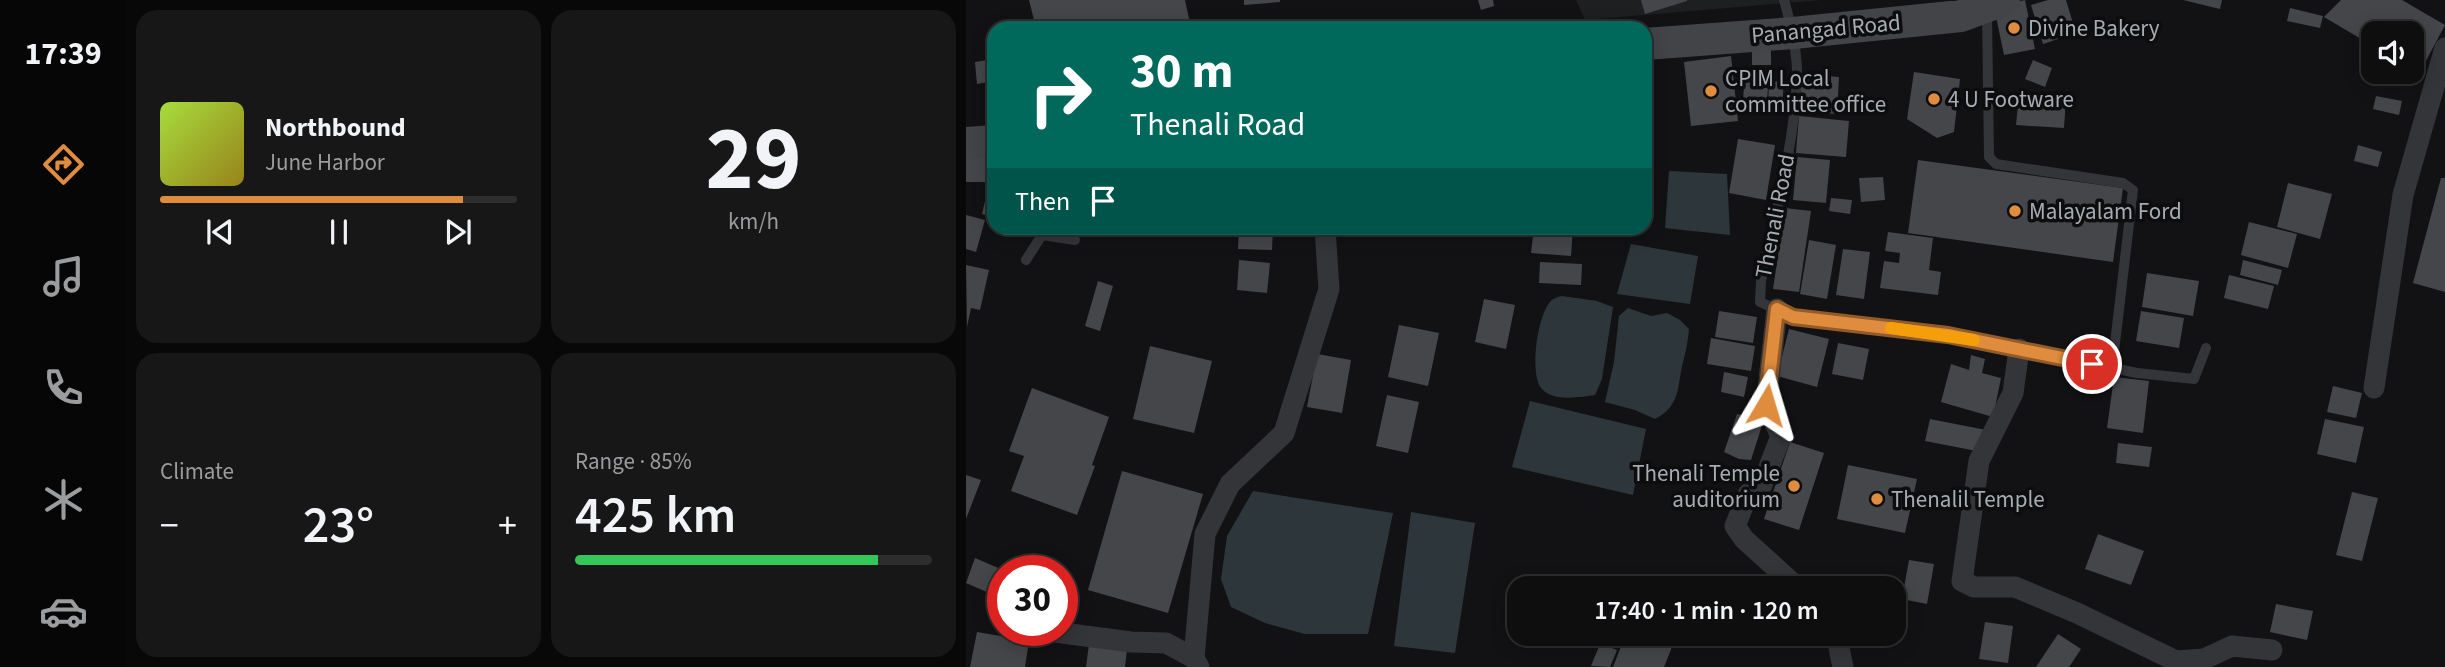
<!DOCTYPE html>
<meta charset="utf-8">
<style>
body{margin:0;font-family:"Source Sans 3",sans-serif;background:#171718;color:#f1f3f6;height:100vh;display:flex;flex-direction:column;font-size:26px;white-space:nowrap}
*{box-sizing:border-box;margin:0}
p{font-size:23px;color:#9b9c9e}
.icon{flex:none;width:38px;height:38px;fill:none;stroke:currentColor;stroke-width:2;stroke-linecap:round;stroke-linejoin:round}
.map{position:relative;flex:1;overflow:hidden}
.side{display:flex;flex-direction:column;gap:10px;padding:10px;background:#080808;width:840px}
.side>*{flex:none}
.top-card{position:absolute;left:21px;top:21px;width:665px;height:214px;border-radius:21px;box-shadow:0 4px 18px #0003,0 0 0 2px #2e2e2f;background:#00695c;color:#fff;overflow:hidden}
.controls{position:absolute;left:1395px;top:21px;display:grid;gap:14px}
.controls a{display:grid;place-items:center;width:63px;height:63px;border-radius:14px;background:#0e0e0f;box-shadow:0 4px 18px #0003,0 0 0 2px #2e2e2f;font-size:35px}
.speed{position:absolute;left:21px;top:555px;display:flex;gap:14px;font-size:35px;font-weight:700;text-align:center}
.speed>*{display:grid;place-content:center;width:91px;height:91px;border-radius:50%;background:#0e0e0f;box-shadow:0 4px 18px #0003,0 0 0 2px #2e2e2f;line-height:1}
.speed .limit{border:10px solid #d22;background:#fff;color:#111}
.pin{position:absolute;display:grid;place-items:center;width:60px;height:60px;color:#fff;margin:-30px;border:4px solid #fff;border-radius:50%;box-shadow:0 2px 7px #0007}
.me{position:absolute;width:77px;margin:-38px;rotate:7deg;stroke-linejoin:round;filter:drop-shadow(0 0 5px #0008)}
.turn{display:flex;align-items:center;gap:24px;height:147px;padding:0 28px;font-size:32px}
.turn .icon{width:91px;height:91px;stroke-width:2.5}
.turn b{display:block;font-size:49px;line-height:60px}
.then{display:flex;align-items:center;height:66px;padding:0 28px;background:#0003;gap:14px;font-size:26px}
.big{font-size:52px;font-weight:600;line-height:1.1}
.side .widget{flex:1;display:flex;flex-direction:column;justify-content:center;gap:10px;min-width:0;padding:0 24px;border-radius:21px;background:#171718}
.side .dial{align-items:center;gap:0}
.dial b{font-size:91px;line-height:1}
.song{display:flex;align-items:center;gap:21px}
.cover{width:84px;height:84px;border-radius:10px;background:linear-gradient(135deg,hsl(80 70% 55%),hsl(50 70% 35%))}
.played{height:7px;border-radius:4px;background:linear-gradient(90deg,#e08c3e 85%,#2e2e2f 85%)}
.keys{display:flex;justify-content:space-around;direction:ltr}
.heat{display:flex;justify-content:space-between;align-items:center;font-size:38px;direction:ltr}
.charge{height:10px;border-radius:5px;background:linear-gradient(90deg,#34c759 85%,#2e2e2f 0)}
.side .tiles{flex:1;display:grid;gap:10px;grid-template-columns:repeat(2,1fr)}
.trip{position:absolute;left:541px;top:576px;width:399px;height:70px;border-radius:21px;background:#0e0e0f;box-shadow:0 4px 18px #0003,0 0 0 2px #2e2e2f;font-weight:600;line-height:70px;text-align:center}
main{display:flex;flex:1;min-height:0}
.dock{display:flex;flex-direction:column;width:126px;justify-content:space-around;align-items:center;background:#060606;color:#9b9c9e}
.dock .icon{width:49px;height:49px}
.dock .active{color:#e08c3e}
.dock b{font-size:32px;color:#f1f3f6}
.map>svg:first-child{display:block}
.built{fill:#1e1f20}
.water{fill:#2d373b}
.building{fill:#444649}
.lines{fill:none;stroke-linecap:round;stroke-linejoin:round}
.service{stroke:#343538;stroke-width:10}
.minor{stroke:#343538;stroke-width:21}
.secondary{stroke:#424448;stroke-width:32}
.route-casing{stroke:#925b28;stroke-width:18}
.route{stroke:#e08c3e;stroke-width:12}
.slow{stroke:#f59e0b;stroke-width:12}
.poi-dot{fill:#e08c3e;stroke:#0d0d0e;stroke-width:2.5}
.labels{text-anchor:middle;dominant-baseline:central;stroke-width:7;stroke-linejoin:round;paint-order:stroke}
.poi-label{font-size:23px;fill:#a5acb3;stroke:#0d0d0e;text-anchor:start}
.street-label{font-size:23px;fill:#a5acb3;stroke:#0d0d0e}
</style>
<main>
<nav class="dock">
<b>17:39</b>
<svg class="icon active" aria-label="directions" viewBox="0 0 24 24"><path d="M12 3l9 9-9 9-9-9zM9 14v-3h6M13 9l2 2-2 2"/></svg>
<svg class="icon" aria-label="music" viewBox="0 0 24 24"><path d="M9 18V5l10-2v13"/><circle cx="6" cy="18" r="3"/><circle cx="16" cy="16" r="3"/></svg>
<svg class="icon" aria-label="phone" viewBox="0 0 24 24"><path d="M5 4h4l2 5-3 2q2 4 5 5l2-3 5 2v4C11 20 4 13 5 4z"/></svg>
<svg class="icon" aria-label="climate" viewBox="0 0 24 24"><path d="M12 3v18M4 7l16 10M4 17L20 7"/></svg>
<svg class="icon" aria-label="car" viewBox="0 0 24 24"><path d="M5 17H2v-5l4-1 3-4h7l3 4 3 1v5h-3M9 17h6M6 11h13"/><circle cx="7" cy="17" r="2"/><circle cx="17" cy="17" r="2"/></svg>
</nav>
<section class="side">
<div class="tiles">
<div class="widget">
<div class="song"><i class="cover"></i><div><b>Northbound</b><p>June Harbor</p></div></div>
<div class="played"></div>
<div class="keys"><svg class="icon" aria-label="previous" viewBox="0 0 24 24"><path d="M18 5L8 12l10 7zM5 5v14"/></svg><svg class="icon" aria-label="pause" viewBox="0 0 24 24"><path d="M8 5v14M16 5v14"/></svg><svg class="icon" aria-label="next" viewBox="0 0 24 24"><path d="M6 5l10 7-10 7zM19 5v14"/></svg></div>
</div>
<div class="widget dial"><b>29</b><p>km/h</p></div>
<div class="widget"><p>Climate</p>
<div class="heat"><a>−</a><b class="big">23°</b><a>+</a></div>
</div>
<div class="widget"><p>Range · 85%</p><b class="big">425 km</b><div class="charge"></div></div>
</div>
</section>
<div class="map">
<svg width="1479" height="667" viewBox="0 0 1479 667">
<rect width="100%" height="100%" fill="#121214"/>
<polygon class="built" points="610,0 856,0 619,20"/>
<g class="water">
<polygon points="703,171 761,174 764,235 699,228"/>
<polygon points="665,244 732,256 724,304 651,294"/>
<path d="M596 296 631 301 647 307 636 379 629 395C614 397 587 402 576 389 563 375 571 313 586 300 588 298 592 297 596 296Z"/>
<path d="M662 308 685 316 701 313 714 320 723 329C722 341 720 350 717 362 711 386 715 406 689 419L669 410 639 402 648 362 653 316Z"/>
<polygon points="564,401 680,429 667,495 546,467"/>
<polygon points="287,491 427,513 402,634 339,634 299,623 265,607 255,579 261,536"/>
<polygon points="445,512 509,523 489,653 428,646"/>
</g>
<g class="building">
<polygon points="63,0 219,0 225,28 70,28"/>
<polygon points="278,0 314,0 314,2 278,5"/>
<polygon points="512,0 527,0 528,6 515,10"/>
<polygon points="675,0 721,0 721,1 679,14"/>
<polygon points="1059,0 1069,49 1038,55 1028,7"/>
<polygon points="1082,0 1100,0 1110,33 1077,44 1065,5"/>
<polygon points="1217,0 1256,0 1254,9"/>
<polygon points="1375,0 1436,0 1479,25 1453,74 1446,69 1446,33 1407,33 1407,46 1358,17"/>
<polygon points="1324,8 1357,16 1354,28 1321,21"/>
<rect x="786" y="46" width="19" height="19"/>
<polygon points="765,56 772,121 725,126 718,62"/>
<polygon points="28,59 28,81 11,84 9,62"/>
<polygon points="1067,60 1086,68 1079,87 1059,79"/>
<polygon points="779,71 803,73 801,102 777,100"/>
<polygon points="948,72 994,79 988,132 971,138 941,119"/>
<polygon points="836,74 873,77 871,114 833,111"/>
<polygon points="803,81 818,82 816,106 802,105"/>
<polygon points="1053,95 1100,98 1098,128 1050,125"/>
<polygon points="1410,96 1436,101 1433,115 1407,109"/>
<polygon points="833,116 883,121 880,157 830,153"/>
<polygon points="772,139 809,145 800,200 763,193"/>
<polygon points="1392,145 1416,152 1412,167 1388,161"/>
<polygon points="28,156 28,182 0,182 0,157"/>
<polygon points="831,157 864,160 860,203 827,200"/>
<polygon points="952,160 1157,188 1147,262 942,233"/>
<polygon points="917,177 919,200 895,202 893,178"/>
<polygon points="1475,178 1479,178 1479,292 1447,283"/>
<polygon points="1322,183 1366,194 1354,239 1311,227"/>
<polygon points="22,188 28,189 28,217 16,214"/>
<polygon points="865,198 886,200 884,214 863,211"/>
<polygon points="819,208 845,211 833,292 807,289"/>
<polygon points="0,215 19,220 10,252 0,249"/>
<polygon points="1283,222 1331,234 1322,268 1275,255"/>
<polygon points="273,228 307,228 306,250 272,249"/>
<polygon points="568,228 607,228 605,256 565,253"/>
<polygon points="922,232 967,238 963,270 975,272 972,295 914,288 918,261 933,263 934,253 919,251"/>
<polygon points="843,240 870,245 861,299 834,294"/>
<polygon points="877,249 904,252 898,299 870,295"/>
<polygon points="273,260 304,263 301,293 271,290"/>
<polygon points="1277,260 1316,270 1312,285 1274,275"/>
<polygon points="574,262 616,264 615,285 573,283"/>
<polygon points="0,265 23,270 14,310 5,308 1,327"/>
<polygon points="1181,273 1233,281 1227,316 1176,307"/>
<polygon points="1263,275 1308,286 1302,309 1258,298"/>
<polygon points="132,281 147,286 134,331 119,326"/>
<polygon points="518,299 549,305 540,349 509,342"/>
<polygon points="753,311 791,317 787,343 749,337"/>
<polygon points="1175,311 1218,318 1213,348 1170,341"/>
<polygon points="433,325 473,333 462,386 422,377"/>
<polygon points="823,329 863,339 851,387 811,376"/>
<polygon points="745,338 789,346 785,371 741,364"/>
<polygon points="872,343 903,349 897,380 866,374"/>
<polygon points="184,346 246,361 228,433 167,419"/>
<polygon points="351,354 385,360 376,413 341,407"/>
<polygon points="1005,355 1019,359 1016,373 1035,378 1027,417 975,402 985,364 1003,370"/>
<polygon points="758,372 782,377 778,397 755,392"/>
<polygon points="1148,377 1183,381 1177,433 1141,428"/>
<polygon points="1367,386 1396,393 1390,418 1361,412"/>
<polygon points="66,388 143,417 126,465 129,466 111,515 45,491 58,456 43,451"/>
<polygon points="421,395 453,402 442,453 410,446"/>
<polygon points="771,414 798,419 785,460 773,459 758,452"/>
<polygon points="964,419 1020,430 1016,452 959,441"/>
<polygon points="1359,419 1398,427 1390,463 1351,454"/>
<polygon points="824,442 858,453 833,530 798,519"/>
<polygon points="1152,443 1186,447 1183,467 1150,463"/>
<polygon points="882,465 951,479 939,533 871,519"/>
<polygon points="156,471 237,494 202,613 122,590"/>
<polygon points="0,475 15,480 0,519"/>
<polygon points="1386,492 1412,498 1396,561 1370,555"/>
<polygon points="1132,534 1178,551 1165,585 1119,569"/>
<polygon points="9,558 37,570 37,599 0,583"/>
<polygon points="943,560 968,564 961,604 936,599"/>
<polygon points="867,577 905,584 904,588 865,588"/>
<polygon points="1310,604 1347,611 1341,640 1304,632"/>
<polygon points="1019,622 1047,626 1042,663 1013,659"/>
<polygon points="11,632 63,641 59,667 4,667"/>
<polygon points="660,634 671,634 706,647 698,667 647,667"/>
<polygon points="1092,634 1115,649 1103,667 1070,667"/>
<polygon points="123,644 161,649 159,667 120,667"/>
<polygon points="634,644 651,650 644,667 625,666"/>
</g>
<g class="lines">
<g class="service">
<path d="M818 0C825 25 832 53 831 79 828 147 809 215 795 281L794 302 827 317 982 335 1171 373 1228 379 1240 348"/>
<polyline points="1021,12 1023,157 1030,164 1157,183 1167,190 1148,352"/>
<polyline points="75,228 76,235 109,240"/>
<polyline points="60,260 76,235"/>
</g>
<g class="minor">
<polyline points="811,309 800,405 815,436 796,485 782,494 769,526 778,539 832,588"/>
<polyline points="1053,349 1047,393 1013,461 996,581 1008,587 1049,587 1111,613 1210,661 1238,659 1266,646 1306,650"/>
<polyline points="1408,388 1437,195 1479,48"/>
<polyline points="89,632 165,642 200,643 228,658"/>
<polyline points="866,634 872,643 877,667"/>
<polyline points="233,667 228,658 239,534 264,484 318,433 363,289 359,228"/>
</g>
<g class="secondary">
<polyline points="679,44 827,33 995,16 1038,0"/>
<polyline points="0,143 28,141"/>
</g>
</g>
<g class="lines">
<defs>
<polyline id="route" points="800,405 811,309 827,317 982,335 1126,364"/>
</defs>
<use href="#route" class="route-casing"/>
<use href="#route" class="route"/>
<polyline class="slow" points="925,328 1008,340"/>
</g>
<g class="poi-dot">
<circle cx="1048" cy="28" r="7"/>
<circle cx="745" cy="91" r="7"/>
<circle cx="968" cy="99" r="7"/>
<circle cx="1049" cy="211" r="7"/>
<circle cx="828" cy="486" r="7"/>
<circle cx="911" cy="499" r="7"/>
</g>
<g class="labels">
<g class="poi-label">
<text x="1062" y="28">Divine Bakery</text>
<text x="759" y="78">CPIM Local<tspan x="759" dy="26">committee office</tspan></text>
<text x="982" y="99">4 U Footware</text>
<text x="1063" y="211">Malayalam Ford</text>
<text x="814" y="473" text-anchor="end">Thenali Temple<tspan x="814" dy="26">auditorium</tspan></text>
<text x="925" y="499">Thenalil Temple</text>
</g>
<g class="street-label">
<text transform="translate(860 29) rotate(-5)">Panangad Road</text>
<text transform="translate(809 216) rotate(-79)">Thenali Road</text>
</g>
</g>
</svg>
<div class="controls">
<a><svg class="icon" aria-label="sound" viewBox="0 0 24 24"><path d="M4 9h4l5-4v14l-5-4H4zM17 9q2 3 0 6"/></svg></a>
</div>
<div class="speed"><div class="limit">30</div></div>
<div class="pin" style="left:1126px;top:364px;background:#d93025"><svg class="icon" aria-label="arrive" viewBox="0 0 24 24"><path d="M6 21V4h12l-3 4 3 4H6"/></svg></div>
<svg class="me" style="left:800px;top:405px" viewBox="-20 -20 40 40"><path d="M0-17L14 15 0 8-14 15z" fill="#e08c3e" stroke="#fff" stroke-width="4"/></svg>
<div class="trip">17:40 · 1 min · 120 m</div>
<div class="top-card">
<div class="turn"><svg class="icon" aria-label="right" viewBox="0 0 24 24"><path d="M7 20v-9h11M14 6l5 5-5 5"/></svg><div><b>30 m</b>Thenali Road</div></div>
<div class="then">Then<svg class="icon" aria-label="arrive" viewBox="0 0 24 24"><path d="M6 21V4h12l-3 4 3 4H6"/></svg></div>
</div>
</div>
</main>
